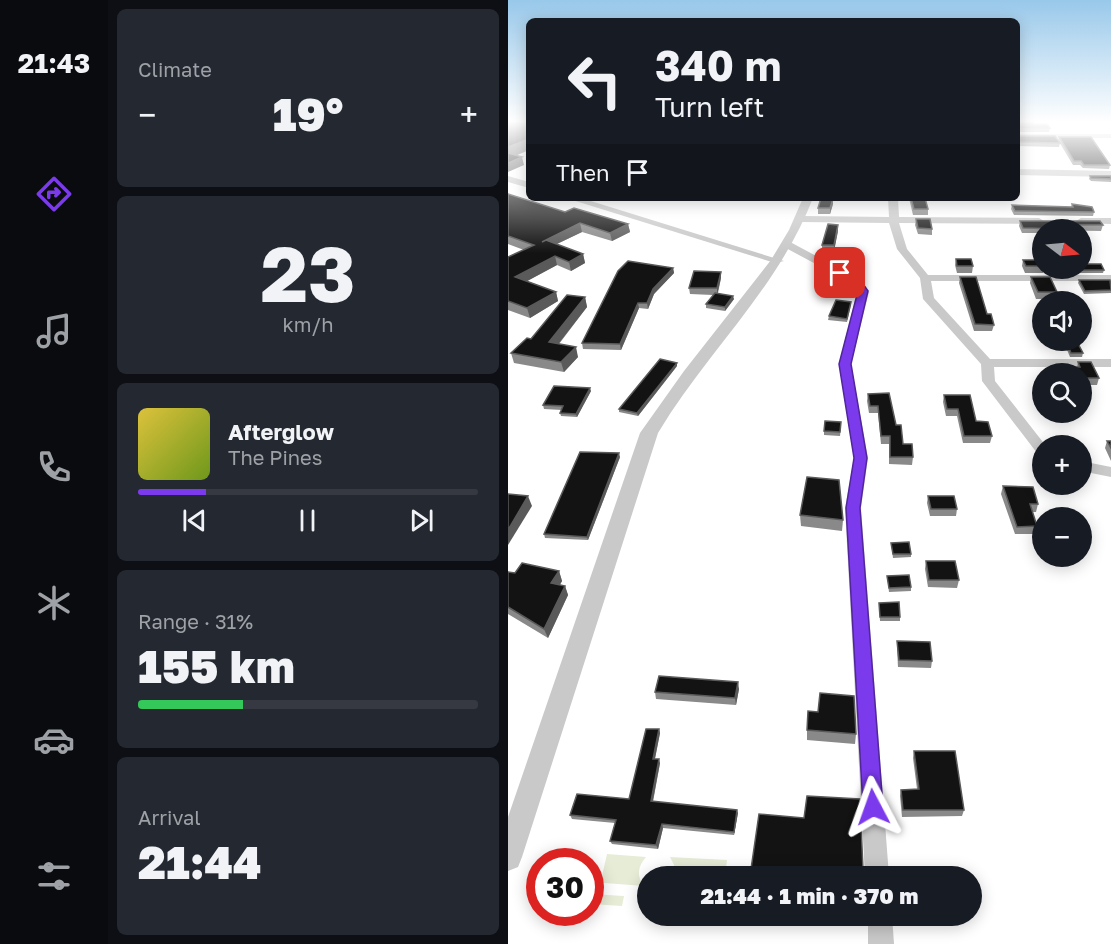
<!DOCTYPE html>
<meta charset="utf-8">
<style>
body{margin:0;font-family:"Golos Text",sans-serif;background:#242831;color:#f1f3f6;height:100vh;display:flex;flex-direction:column;font-size:22px;white-space:nowrap}
*{box-sizing:border-box;margin:0}
p{font-size:20px;color:#9ea1a6}
.icon{flex:none;width:33px;height:33px;fill:none;stroke:currentColor;stroke-width:2;stroke-linecap:round;stroke-linejoin:round}
.map{position:relative;flex:1;overflow:hidden}
.sheet{display:flex;flex-direction:column;gap:9px;padding:9px;background:#0d0f14;width:400px}
.sheet>*{flex:none}
.banner{position:absolute;left:18px;top:18px;width:494px;height:183px;border-radius:9px;box-shadow:0 3px 15px #0003;background:#171b24;color:#f1f3f6;overflow:hidden}
.needle{width:39px;rotate:106deg}
.buttons{position:absolute;left:524px;top:219px;display:grid;gap:12px}
.buttons a{display:grid;place-items:center;width:60px;height:60px;border-radius:50%;background:#171b24;box-shadow:0 3px 15px #0003;font-size:30px}
.speed{position:absolute;left:18px;top:848px;display:flex;gap:12px;font-size:30px;font-weight:700;text-align:center}
.speed>*{display:grid;place-content:center;width:78px;height:78px;border-radius:50%;background:#171b24;box-shadow:0 3px 15px #0003;line-height:1}
.speed .limit{border:9px solid #d22;background:#fff;color:#111}
.pin{position:absolute;display:grid;place-items:center;width:51px;height:51px;color:#fff;margin:-26px;border-radius:12px;box-shadow:0 3px 9px #0006}
.me{position:absolute;width:66px;margin:-33px;rotate:356deg;stroke-linejoin:round;filter:drop-shadow(0 0 4px #0008)}
.turn{display:flex;align-items:center;gap:21px;height:126px;padding:0 30px;font-size:27px}
.turn .icon{width:78px;height:78px;stroke-width:2.5}
.turn b{display:block;font-size:42px;line-height:51px}
.then{display:flex;align-items:center;height:57px;padding:0 30px;background:#0003;gap:12px;font-size:22px}
.big{font-size:45px;font-weight:800;line-height:1.1}
.sheet .widget{flex:1;display:flex;flex-direction:column;justify-content:center;gap:9px;min-width:0;padding:0 21px;border-radius:9px;background:#242831}
.sheet .dial{align-items:center;gap:0}
.dial b{font-size:78px;line-height:1}
.song{display:flex;align-items:center;gap:18px}
.cover{width:72px;height:72px;border-radius:9px;background:linear-gradient(135deg,hsl(50 70% 55%),hsl(80 70% 35%))}
.played{height:6px;border-radius:3px;background:linear-gradient(90deg,#7c3aed 20%,#363941 20%)}
.keys{display:flex;justify-content:space-around;direction:ltr}
.heat{display:flex;justify-content:space-between;align-items:center;font-size:33px;direction:ltr}
.charge{height:9px;border-radius:4px;background:linear-gradient(90deg,#34c759 31%,#363941 0)}
.trip{position:absolute;left:129px;top:866px;width:345px;height:60px;border-radius:30px;background:#171b24;box-shadow:0 3px 15px #0003;font-weight:800;line-height:60px;text-align:center}
main{display:flex;flex:1;min-height:0}
.dock{display:flex;flex-direction:column;width:108px;justify-content:space-around;align-items:center;background:#090b0e;color:#9ea1a6}
.dock .icon{width:42px;height:42px}
.dock .selected{color:#7c3aed}
.dock b{font-size:27px;color:#f1f3f6}
.map>svg:first-child{display:block}
.green{fill:#e7ecd7}
.lines{fill:none;stroke-linecap:round;stroke-linejoin:round}
.minor{fill:#c9c9c9;fill-rule:evenodd}
.tertiary{fill:#c9c9c9;fill-rule:evenodd}
.wall{fill:#898989}
.shaded-wall{fill:#5a5a5a}
.building{fill:#131313;stroke:#5a5a5a;stroke-width:1.5}
.route{fill:#7c3aed;stroke:#51269a;stroke-width:1.5}
</style>
<main>
<nav class="dock">
<b>21:43</b>
<svg class="icon selected" aria-label="directions" viewBox="0 0 24 24"><path d="M12 3l9 9-9 9-9-9zM9 14v-3h6M13 9l2 2-2 2"/></svg>
<svg class="icon" aria-label="music" viewBox="0 0 24 24"><path d="M9 18V5l10-2v13"/><circle cx="6" cy="18" r="3"/><circle cx="16" cy="16" r="3"/></svg>
<svg class="icon" aria-label="phone" viewBox="0 0 24 24"><path d="M5 4h4l2 5-3 2q2 4 5 5l2-3 5 2v4C11 20 4 13 5 4z"/></svg>
<svg class="icon" aria-label="climate" viewBox="0 0 24 24"><path d="M12 3v18M4 7l16 10M4 17L20 7"/></svg>
<svg class="icon" aria-label="car" viewBox="0 0 24 24"><path d="M5 17H2v-5l4-1 3-4h7l3 4 3 1v5h-3M9 17h6M6 11h13"/><circle cx="7" cy="17" r="2"/><circle cx="17" cy="17" r="2"/></svg>
<svg class="icon" aria-label="filters" viewBox="0 0 24 24"><path d="M4 7h16M4 17h16"/><circle cx="9" cy="7" r="2"/><circle cx="15" cy="17" r="2"/></svg>
</nav>
<section class="sheet">
<div class="widget"><p>Climate</p>
<div class="heat"><a>−</a><b class="big">19°</b><a>+</a></div>
</div>
<div class="widget dial"><b>23</b><p>km/h</p></div>
<div class="widget">
<div class="song"><i class="cover"></i><div><b>Afterglow</b><p>The Pines</p></div></div>
<div class="played"></div>
<div class="keys"><svg class="icon" aria-label="previous" viewBox="0 0 24 24"><path d="M18 5L8 12l10 7zM5 5v14"/></svg><svg class="icon" aria-label="pause" viewBox="0 0 24 24"><path d="M8 5v14M16 5v14"/></svg><svg class="icon" aria-label="next" viewBox="0 0 24 24"><path d="M6 5l10 7-10 7zM19 5v14"/></svg></div>
</div>
<div class="widget"><p>Range · 31%</p><b class="big">155 km</b><div class="charge"></div></div>
<div class="widget"><p>Arrival</p><b class="big">21:44</b></div>
</section>
<div class="map">
<svg width="603" height="944" viewBox="0 0 603 944">
<rect width="100%" height="100%" fill="#fff"/>
<g class="green">
<path d="M99 854 138 857C130 866 128 876 136 886L83 882 84 876H94Z"/>
<polygon points="162,857 219,860 217,876 166,876 166,865"/>
<polygon points="83,894 116,896 114,906 83,904"/>
</g>
<g class="lines">
<g class="minor">
<rect x="508" y="134" width="95" height="4"/>
<polygon points="508,169 603,171 603,177 508,175"/>
<polygon points="0,176 21,182 21,188 0,182"/>
<polygon points="58,198 73,198 276,261 267,263"/>
<polygon points="380,198 390,198 391,217 531,218 536,221 531,224 391,223 399,249 420,275 603,275 603,281 423,281 426,298 482,359 603,359 603,367 486,367 487,381 538,446 534,446 534,455 529,453 474,381 473,364 415,299 412,278 389,249 381,223 293,222 288,219 293,216 381,217"/>
<polygon points="573,218 603,218 603,224 570,223 568,221"/>
<polygon points="276,243 284,243 353,280 361,292 343,364 360,458 353,508 381,876 357,876 337,508 346,458 331,364 349,292 345,284 276,247"/>
<polygon points="573,461 603,467 603,477 573,471"/>
<polygon points="360,915 384,915 386,944 360,944"/>
</g>
<path class="tertiary" d="M295 198H305C269 290 200 350 150 433L14 857 10 867 0 871V817L132 433 176 371 263 260 281 230Z"/>
</g>
<g class="wall">
<polygon points="508,121 542,128 541,132 508,132"/>
<polygon points="508,136 552,143 551,147 508,146"/>
<polygon points="551,137 602,165 601,169 575,168 572,165 565,165 550,140"/>
<polygon points="582,176 603,176 603,182 583,181 581,179"/>
<polygon points="0,194 57,212 120,224 122,232 104,241 74,232 49,244 75,254 77,263 63,271 49,265 19,281 48,292 50,301 22,318 0,310 0,257 16,250 0,244"/>
<polygon points="401,198 417,198 420,209 420,215 405,215"/>
<polygon points="325,204 322,214 310,214 310,208"/>
<polygon points="564,204 586,212 585,216 506,215 503,209 504,205 563,207"/>
<polygon points="408,219 424,229 424,235 410,234 407,225"/>
<polygon points="512,221 595,225 593,231 534,230 534,233 514,233 511,226"/>
<polygon points="330,225 330,231 326,251 314,251 314,245"/>
<polygon points="448,259 465,266 464,273 449,273 447,265"/>
<polygon points="515,260 534,261 534,268 536,268 535,273 517,273 514,266"/>
<polygon points="165,268 166,273 146,294 140,309 131,308 113,350 75,349 74,343"/>
<polygon points="563,268 573,268 596,270 595,273 565,273"/>
<polygon points="213,272 213,278 210,293 226,299 217,311 198,308 198,304 205,295 182,294 181,288"/>
<polygon points="452,277 486,325 484,331 466,331 451,283"/>
<polygon points="523,277 549,292 548,299 528,299 522,283"/>
<polygon points="571,280 603,281 603,293 576,294 570,283"/>
<polygon points="77,297 79,307 51,344 70,357 56,372 6,363 3,353"/>
<polygon points="343,305 339,322 320,320 321,316"/>
<polygon points="555,340 568,340 575,353 574,357 562,357"/>
<polygon points="570,362 591,378 589,385 573,385 573,374 565,374 567,367 569,367"/>
<polygon points="169,366 130,416 111,412 111,409"/>
<polygon points="83,391 69,417 53,416 52,413 54,410 36,409 35,405"/>
<polygon points="360,394 388,425 395,444 405,457 404,465 381,464 381,444 373,444 370,413 361,413 359,401"/>
<polygon points="436,395 468,421 484,436 482,443 455,443 449,416 438,416 435,402"/>
<polygon points="333,426 332,436 316,435 316,431"/>
<polygon points="599,441 603,441 603,461 597,448"/>
<polygon points="112,457 80,540 37,538 36,534"/>
<polygon points="495,486 530,504 528,512 524,512 529,526 527,534 507,534 493,494"/>
<polygon points="420,496 449,509 448,516 422,516 419,503"/>
<polygon points="292,515 335,520 334,531 293,526"/>
<polygon points="383,543 403,554 403,557 385,558"/>
<polygon points="418,561 451,580 449,588 420,587 417,569"/>
<polygon points="51,571 54,581 52,585 57,586 60,595 40,638 0,614 0,572 7,573"/>
<polygon points="379,576 403,587 403,591 381,592"/>
<polygon points="371,603 392,617 392,621 372,621"/>
<polygon points="389,641 424,661 423,668 390,667 389,649"/>
<polygon points="231,689 228,705 148,699 147,692"/>
<polygon points="151,729 152,733 147,759 152,763 145,802 230,813 226,835 155,828 150,849 104,844 102,841 107,823 64,819 62,815 121,799"/>
<polygon points="299,730 348,734 347,744 299,740"/>
<polygon points="406,751 456,810 454,816 394,817 392,796 393,790 409,789 405,758"/>
<polygon points="237,915 278,915 277,926 237,922"/>
</g>
<g class="shaded-wall">
<polygon points="21,139 21,150 0,159 0,147"/>
<polygon points="14,157 16,165 0,172 0,163"/>
<polygon points="325,199 325,204 322,214 322,208"/>
<polygon points="72,223 74,232 36,250 34,242"/>
<polygon points="120,224 122,232 104,241 102,233"/>
<polygon points="330,225 330,231 326,251 326,245"/>
<polygon points="75,254 77,263 63,271 61,262"/>
<polygon points="47,256 49,265 10,286 7,277"/>
<polygon points="165,268 166,273 146,294 140,309 139,303 145,289"/>
<polygon points="213,272 213,278 209,295 209,288"/>
<polygon points="48,292 50,301 22,318 19,308"/>
<polygon points="225,296 226,299 217,311 217,307"/>
<polygon points="77,297 79,307 44,352 41,342"/>
<polygon points="130,303 131,308 113,350 112,344"/>
<polygon points="68,347 70,357 56,372 53,362"/>
<polygon points="169,363 169,366 130,416 129,413"/>
<polygon points="82,388 83,391 69,417 68,414"/>
<polygon points="111,453 112,457 80,540 79,537"/>
<polygon points="20,496 24,506 0,545 0,530"/>
<polygon points="51,571 54,581 47,592 43,583"/>
<polygon points="57,586 60,595 40,638 36,629"/>
<polygon points="230,682 231,689 228,705 227,698"/>
<polygon points="151,729 152,733 146,763 145,759"/>
<polygon points="151,759 152,763 144,805 143,801"/>
<polygon points="229,810 230,813 226,835 226,832"/>
<polygon points="154,824 155,828 150,849 148,845"/>
</g>
<g class="building">
<polygon points="0,121 21,121 21,139 0,147"/>
<polygon points="508,121 524,121 526,124 539,124 542,128 508,129"/>
<polygon points="508,136 547,136 552,143 508,142"/>
<polygon points="551,137 583,137 602,165 576,165 573,161 566,161"/>
<polygon points="0,153 14,157 0,163"/>
<polygon points="582,176 603,176 603,179 583,178"/>
<polygon points="0,194 57,212 66,208 120,224 102,233 72,223 34,242 38,240 75,254 61,262 47,256 7,277 48,292 19,308 0,301 0,257 26,245 0,236"/>
<polygon points="313,198 325,199 322,208 310,208"/>
<polygon points="403,198 417,198 420,209 406,209"/>
<polygon points="564,204 584,207 586,212 507,211 504,205 565,207"/>
<polygon points="408,219 422,219 424,229 410,228"/>
<polygon points="512,221 592,221 595,225 551,225 553,229 515,228"/>
<polygon points="320,224 330,225 326,245 314,245"/>
<polygon points="448,259 463,259 465,266 449,266"/>
<polygon points="515,260 533,260 534,266 518,266"/>
<polygon points="120,261 165,268 145,289 139,303 130,303 112,344 74,343 110,271"/>
<polygon points="573,264 593,264 596,270 566,270 566,268 573,268"/>
<polygon points="186,271 213,272 209,288 181,288"/>
<polygon points="452,277 468,277 479,314 483,314 486,325 467,324"/>
<polygon points="523,277 542,277 549,292 530,292"/>
<polygon points="571,280 602,280 603,290 577,291"/>
<polygon points="207,293 225,296 217,307 198,304"/>
<polygon points="59,295 77,297 41,342 68,347 53,362 3,353 19,338 23,339"/>
<polygon points="328,300 343,302 339,319 321,316"/>
<polygon points="558,340 568,340 575,353 563,353"/>
<polygon points="152,359 169,363 129,413 111,409"/>
<polygon points="570,362 583,362 591,378 573,378 573,374 570,374 567,367 572,367"/>
<polygon points="46,386 82,388 68,414 52,413 55,406 35,405"/>
<polygon points="381,393 388,425 393,425 395,444 404,444 405,457 382,457 382,436 373,436 370,406 362,406 360,394"/>
<polygon points="436,395 462,395 468,421 480,422 484,436 456,436 450,409 439,409"/>
<polygon points="317,421 333,422 332,432 316,431"/>
<polygon points="599,441 603,441 603,448"/>
<polygon points="72,452 111,453 79,537 36,534"/>
<polygon points="299,477 331,480 335,520 292,515"/>
<polygon points="495,486 525,487 530,504 522,504 529,526 509,527"/>
<polygon points="0,494 20,496 0,530"/>
<polygon points="420,496 446,496 449,509 423,509"/>
<polygon points="401,542 403,554 385,554 383,543"/>
<polygon points="418,561 447,561 451,580 421,580"/>
<polygon points="14,563 51,571 43,583 57,586 36,629 0,607 0,572 7,573"/>
<polygon points="401,575 403,587 381,588 379,576"/>
<polygon points="391,602 392,617 372,617 371,603"/>
<polygon points="389,641 422,642 424,661 391,660"/>
<polygon points="151,676 230,682 227,698 147,692"/>
<polygon points="312,693 346,696 348,734 299,730 300,711 310,712"/>
<polygon points="138,729 151,729 145,759 151,759 143,801 229,810 226,832 154,824 148,845 102,841 108,820 62,815 69,794 121,799"/>
<polygon points="406,751 447,751 456,810 395,810 393,790 411,789"/>
<polygon points="299,796 352,799 355,870 364,872 365,876 306,876 298,875 298,876 242,876 251,814 296,818"/>
<polygon points="237,915 277,915 276,920 236,916"/>
</g>
<linearGradient id="sky" x2="0" y2="1"><stop stop-color="#98c8ea"/><stop offset="0.48" stop-color="#fff"/><stop offset="1" stop-color="#fff" stop-opacity="0"/></linearGradient>
<rect width="603" height="253" fill="url(#sky)"/>
<path class="route" d="M329 271C343 270 353 280 360 291L343 364 359 458 352 508 375 807 372 814 365 817 358 814 355 807 338 508 346 458 331 364 350 291 345 284 329 275Z"/>
</svg>
<div class="buttons">
<a><svg class="needle" viewBox="-14 -14 28 28"><path d="M0-13l5 13h-10z" fill="#e53935"/><path d="M0 13l5-13h-10z" fill="#9ea1a6"/></svg></a>
<a><svg class="icon" aria-label="sound" viewBox="0 0 24 24"><path d="M4 9h4l5-4v14l-5-4H4zM17 9q2 3 0 6"/></svg></a>
<a><svg class="icon" aria-label="search" viewBox="0 0 24 24"><circle cx="10" cy="10" r="6"/><path d="M15 15l6 6"/></svg></a>
<a>+</a>
<a>−</a>
</div>
<div class="speed"><div class="limit">30</div></div>
<div class="pin" style="left:332px;top:273px;background:#d93025"><svg class="icon" aria-label="arrive" viewBox="0 0 24 24"><path d="M6 21V4h12l-3 4 3 4H6"/></svg></div>
<svg class="me" style="left:365px;top:807px" viewBox="-20 -20 40 40"><path d="M0-17L14 15 0 8-14 15z" fill="#7c3aed" stroke="#fff" stroke-width="4"/></svg>
<div class="trip">21:44 · 1 min · 370 m</div>
<div class="banner">
<div class="turn"><svg class="icon" aria-label="left" viewBox="0 0 24 24"><path d="M17 20v-9H6M10 6l-5 5 5 5"/></svg><div><b>340 m</b>Turn left</div></div>
<div class="then">Then<svg class="icon" aria-label="arrive" viewBox="0 0 24 24"><path d="M6 21V4h12l-3 4 3 4H6"/></svg></div>
</div>
</div>
</main>
